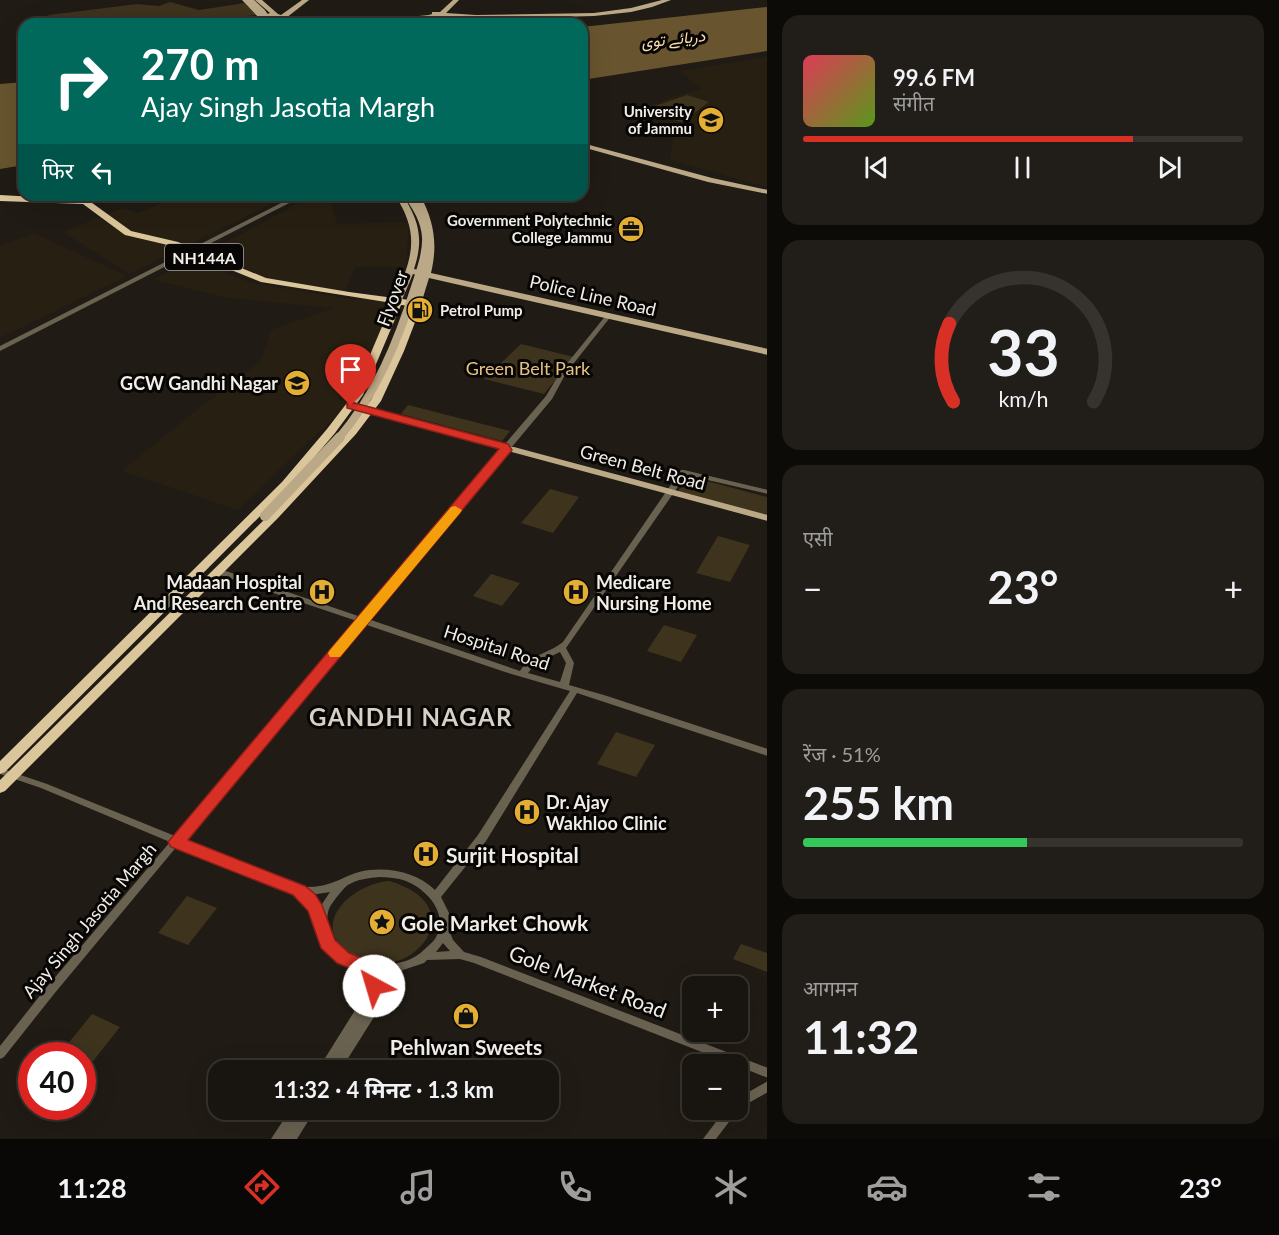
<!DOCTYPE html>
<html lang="hi">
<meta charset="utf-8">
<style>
body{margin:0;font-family:Lato,Vazirmatn,"Noto Sans Devanagari",sans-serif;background:#211d18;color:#f1f3f6;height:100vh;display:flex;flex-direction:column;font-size:22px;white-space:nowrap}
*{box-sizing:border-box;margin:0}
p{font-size:20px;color:#9f9e9e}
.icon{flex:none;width:33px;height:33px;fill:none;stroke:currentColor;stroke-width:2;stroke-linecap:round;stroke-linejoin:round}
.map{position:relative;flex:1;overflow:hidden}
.sheet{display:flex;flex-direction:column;gap:15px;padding:15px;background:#0d0b08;width:512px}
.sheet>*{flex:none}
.hud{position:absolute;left:18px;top:18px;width:570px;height:183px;border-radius:18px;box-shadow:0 6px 24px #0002,0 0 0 2px #36332f;background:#00695c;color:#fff;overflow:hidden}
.tools{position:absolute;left:682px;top:976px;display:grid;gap:12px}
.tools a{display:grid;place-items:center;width:66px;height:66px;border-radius:12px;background:#18140f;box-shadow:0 6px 24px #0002,0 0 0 2px #36332f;font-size:30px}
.speed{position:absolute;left:18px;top:1042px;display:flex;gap:12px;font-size:30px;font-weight:700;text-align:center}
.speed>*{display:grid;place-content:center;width:78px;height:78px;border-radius:50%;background:#18140f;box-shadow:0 6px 24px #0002,0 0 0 2px #36332f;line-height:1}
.speed .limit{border:9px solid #d22;background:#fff;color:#111}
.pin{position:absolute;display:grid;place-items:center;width:51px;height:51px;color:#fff;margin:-62px -26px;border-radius:50% 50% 50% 0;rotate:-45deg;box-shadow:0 0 6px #0007}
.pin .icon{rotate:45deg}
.me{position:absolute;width:66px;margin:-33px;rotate:321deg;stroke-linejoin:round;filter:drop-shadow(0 0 4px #0008)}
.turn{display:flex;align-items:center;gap:21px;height:126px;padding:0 24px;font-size:27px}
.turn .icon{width:78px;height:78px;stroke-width:2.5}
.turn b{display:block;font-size:42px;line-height:51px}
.then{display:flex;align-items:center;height:57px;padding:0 24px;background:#0003;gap:12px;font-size:22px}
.big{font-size:45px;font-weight:700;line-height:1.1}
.sheet .card{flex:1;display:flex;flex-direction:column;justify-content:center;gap:9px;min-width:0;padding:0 21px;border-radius:18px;background:#211d18}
.sheet .dial{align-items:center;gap:0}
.dial svg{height:156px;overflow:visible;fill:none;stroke:#36332f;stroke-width:7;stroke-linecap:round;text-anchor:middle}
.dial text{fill:#f1f3f6;stroke:none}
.song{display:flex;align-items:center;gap:18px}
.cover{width:72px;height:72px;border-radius:9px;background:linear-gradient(135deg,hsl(350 70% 55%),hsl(90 70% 35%))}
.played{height:6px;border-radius:3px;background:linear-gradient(90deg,#d93025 75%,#36332f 75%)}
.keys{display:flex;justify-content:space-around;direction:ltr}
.heat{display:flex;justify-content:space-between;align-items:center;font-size:33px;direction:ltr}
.charge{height:9px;border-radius:4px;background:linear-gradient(90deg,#34c759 51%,#36332f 0)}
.trip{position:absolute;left:208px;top:1060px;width:351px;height:60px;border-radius:18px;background:#18140f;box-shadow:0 6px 24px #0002,0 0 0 2px #36332f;font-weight:700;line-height:60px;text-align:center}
.menu{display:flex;height:96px;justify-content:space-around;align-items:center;background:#0a0806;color:#9f9e9e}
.menu .icon{width:42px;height:42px}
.menu .active{color:#d93025}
.menu b{font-size:27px;color:#f1f3f6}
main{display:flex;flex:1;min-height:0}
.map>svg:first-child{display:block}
.built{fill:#272012}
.green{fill:#3e331d}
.water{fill:#68552f}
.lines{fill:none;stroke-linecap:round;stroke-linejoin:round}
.minor{fill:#6a6251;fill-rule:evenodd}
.major{fill:#bba886;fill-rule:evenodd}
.highway{fill:#dbc59b;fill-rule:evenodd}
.major-bridge-far2{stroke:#bba886;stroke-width:7}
.major-bridge-far1{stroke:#bba886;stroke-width:8}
.major-bridge{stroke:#bba886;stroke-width:10}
.route{fill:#d93025;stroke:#8d1f18;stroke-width:1.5}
.slow{fill:#f59e0b}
.labels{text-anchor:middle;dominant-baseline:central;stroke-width:6;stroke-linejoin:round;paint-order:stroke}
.far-poi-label{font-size:15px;font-weight:bold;fill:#f1eee8;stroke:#080604;text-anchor:end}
.far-water-label{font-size:16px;font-style:italic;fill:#fadfab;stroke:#080604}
.shield{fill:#080604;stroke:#aba8a4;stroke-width:1.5}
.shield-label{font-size:16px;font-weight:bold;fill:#f1eee8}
.street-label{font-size:18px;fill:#f1eee8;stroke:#080604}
.park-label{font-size:18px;fill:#e4c382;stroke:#080604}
.poi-label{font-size:18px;font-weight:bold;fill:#f1eee8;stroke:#080604;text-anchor:end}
.near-poi-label{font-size:21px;font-weight:bold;fill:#f1eee8;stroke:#080604;text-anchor:start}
.near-street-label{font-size:21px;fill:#f1eee8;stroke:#080604}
.district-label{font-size:24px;font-weight:bold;letter-spacing:1.5px;fill:#d6d0c5;stroke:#080604}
</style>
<main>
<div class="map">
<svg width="768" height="1139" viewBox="0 0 768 1139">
<rect width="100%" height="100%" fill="#201b14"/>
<g class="built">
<polygon points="767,57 767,187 670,160 676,125 633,114 674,96 702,89 679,71"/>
<polygon points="181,195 290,195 129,274 63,232 123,208 138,213"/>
<polygon points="313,195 331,203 337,224 409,222 406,267 356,267 344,292 268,279 205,254"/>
<polygon points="34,233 127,276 0,338 0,246"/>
<polygon points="190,259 251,283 356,300 363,298 396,304 353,404 313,437 238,510 122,471 189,416 261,361 271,330 334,308 229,298 154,280"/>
</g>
<g class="green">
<polygon points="170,2 199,10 244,3 257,15 247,16 251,24 42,24 49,15 137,4 159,6"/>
<polygon points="687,95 709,102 682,122 653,115 649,108"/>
<polygon points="521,344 574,357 544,394 484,379"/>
<polygon points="408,405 510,431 502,441 401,414"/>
<polygon points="688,476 767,497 767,515 678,491"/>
<polygon points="550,489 579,497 553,533 521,523"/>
<polygon points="718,536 750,545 730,582 696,573"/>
<polygon points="491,574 520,583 502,606 473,596"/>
<polygon points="664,625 697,635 681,662 647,651"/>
<polygon points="616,732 655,745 636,777 597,764"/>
<path d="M389 881C484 908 399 999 344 949 311 919 357 883 389 881Z"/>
<polygon points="187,896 217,908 188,945 158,933"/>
<polygon points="741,944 767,953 767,972 733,959"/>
<polygon points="92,1014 120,1027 86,1070 83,1068 82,1056 58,1056"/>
</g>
<g class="water">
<polygon points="767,7 767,51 582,80 582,27"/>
<polygon points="24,82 24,165 0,169 0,84"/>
</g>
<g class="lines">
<g class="minor">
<polygon points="297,195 305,195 0,351 0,346"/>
<polygon points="609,313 612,315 566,373 552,399 511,448 505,448 504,446 505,444 546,396 561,371 607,314"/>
<path d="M503 448H506L510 450 368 619 520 671C531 654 548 654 563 642L681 470H684L768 490V494L686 475 566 648 574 663 569 685 607 696 768 749V756L577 693 486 841 441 897 449 913V930L453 940 464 952 481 957 768 1068V1078L738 1066V1065H735L474 963 460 959 427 960 424 963 397 972 381 1006 340 1071H317L367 991V980L361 968C340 962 315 947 317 921L314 918 309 905 295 894 178 845 54 994 4 1057 0 1059V1046L46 988 170 842 41 788 0 774V768L47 784 175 836 357 621 214 573 213 571 214 569H220L361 617ZM364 624 505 672 570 691 478 835 435 890C415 871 385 866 359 872 348 875 339 881 328 884 319 887 310 887 300 887L184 839ZM560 652 566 663 560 682 528 673 535 664ZM379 877C388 877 398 878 406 881 428 890 450 915 435 939 433 942 429 945 426 948 418 956 409 961 398 963 374 968 337 957 328 932 326 927 327 914 329 909 331 904 344 887 348 885 358 879 369 878 379 877ZM330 892 320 907 317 900 311 895ZM443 943 450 951 436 952ZM374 972H386L378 989 377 980Z"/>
<polygon points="768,1081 768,1092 738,1109 738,1098"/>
<polygon points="290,1110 302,1110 294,1123 303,1110 315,1110 297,1139 284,1139 285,1136 284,1139 271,1139"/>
<polygon points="725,1110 738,1110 716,1139 703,1139"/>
</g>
<g class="major">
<path d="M242 0H248L264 15 270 13 255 0H262L278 14 281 15 302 0H309L286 18 389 19 429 15 432 14V12H440L453 0H459L446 13 476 15 594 13 631 8 662 0H671L652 7 631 12 594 16 476 19 440 16 412 21 389 22H283V24L260 19ZM272 16 279 18 273 19 268 18Z"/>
<polygon points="582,143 712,178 768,190 768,194 708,182 582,147"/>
<path d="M395 195H403C419 221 424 239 414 269L423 271C430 243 426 221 412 195H420C434 221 438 244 431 273L768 349V355L429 278 421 304 417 307 413 304 422 276 413 274 401 302 397 305 394 304 393 302C411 260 422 237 395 195Z"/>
<polygon points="360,405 507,444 508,447 514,447 768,515 768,521 508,451 507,448 501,448 357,410 355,408"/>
</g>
<polygon class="highway" points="0,195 88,200 131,231 178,242 266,278 349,292 417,301 422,304 404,351 381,401 356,434 278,518 5,791 0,793 0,780 270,514 348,430 371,400 394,351 411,306 401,305 363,395 335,433 290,486 5,772 0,774 0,761 282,482 327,429 353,395 392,303 261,282 172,246 125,235 83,204 0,201"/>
<polyline class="major-bridge-far2" points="249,0 262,12 270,24"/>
<path class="major-bridge-far1" d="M338 439C376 395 398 341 415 287 420 271 427 253 426 237 425 221 417 208 408 195"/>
<polyline class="major-bridge" points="265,516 340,437"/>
</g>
<polygon class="route" points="351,402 508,444 512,450 188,840 305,886 315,894 322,905 335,940 349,953 372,962 383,986 380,991 374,993 368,991 359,972 337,963 321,948 308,911 293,895 171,847 168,842 499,449 347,408 347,403"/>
<polygon class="slow" points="455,506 462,510 460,513 340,657 330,657 328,653 330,650 451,507"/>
<defs>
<symbol id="university-disc" viewBox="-11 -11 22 22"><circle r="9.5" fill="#e4ae35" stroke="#080604"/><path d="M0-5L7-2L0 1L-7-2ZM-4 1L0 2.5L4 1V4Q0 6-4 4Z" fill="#111"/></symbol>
<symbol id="office-disc" viewBox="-11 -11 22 22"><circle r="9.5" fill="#e4ae35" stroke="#080604"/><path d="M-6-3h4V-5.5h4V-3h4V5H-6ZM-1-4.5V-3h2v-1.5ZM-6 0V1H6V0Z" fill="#111"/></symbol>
<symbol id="fuel-disc" viewBox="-11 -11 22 22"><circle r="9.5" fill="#e4ae35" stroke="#080604"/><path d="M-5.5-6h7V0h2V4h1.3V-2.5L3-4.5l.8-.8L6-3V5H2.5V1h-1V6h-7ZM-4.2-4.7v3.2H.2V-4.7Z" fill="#111"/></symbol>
<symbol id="hospital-disc" viewBox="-11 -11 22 22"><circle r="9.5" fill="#e4ae35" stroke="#080604"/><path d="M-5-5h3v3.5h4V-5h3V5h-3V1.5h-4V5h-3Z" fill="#111"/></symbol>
<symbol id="sight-disc" viewBox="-11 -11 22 22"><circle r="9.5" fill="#e4ae35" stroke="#080604"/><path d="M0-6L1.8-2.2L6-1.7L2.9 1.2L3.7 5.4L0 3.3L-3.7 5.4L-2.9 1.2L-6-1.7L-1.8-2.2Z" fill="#111"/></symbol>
<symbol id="shop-disc" viewBox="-11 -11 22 22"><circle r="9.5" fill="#e4ae35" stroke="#080604"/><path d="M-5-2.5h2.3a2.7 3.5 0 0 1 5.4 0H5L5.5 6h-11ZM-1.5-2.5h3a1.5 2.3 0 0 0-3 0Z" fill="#111"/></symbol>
</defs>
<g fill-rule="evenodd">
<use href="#university-disc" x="696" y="105" width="30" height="30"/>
<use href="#office-disc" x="616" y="214" width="30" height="30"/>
<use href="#fuel-disc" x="405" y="295" width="30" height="30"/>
<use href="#university-disc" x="282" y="368" width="30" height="30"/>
<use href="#hospital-disc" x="307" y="577" width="30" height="30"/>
<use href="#hospital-disc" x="561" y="577" width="30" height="30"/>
<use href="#hospital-disc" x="512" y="797" width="30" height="30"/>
<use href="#hospital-disc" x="411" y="839" width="30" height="30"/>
<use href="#sight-disc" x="367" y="907" width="30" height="30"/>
<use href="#shop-disc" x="451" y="1001" width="30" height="30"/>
</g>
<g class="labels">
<g class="far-poi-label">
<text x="692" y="111">University<tspan x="692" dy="17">of Jammu</tspan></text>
<text x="612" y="220">Government Polytechnic<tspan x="612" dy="17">College Jammu</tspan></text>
<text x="440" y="310" text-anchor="start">Petrol Pump</text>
</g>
<g class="far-water-label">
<text transform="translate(673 38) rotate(-6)">دریائے توی</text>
</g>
<rect class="shield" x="165" y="244" width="78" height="26" rx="4.5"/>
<g class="shield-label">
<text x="204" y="257">NH144A</text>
</g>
<g class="street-label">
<text transform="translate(593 295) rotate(13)">Police Line Road</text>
<text transform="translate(392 298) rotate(-70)">Flyover</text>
<text transform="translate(643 467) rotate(15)">Green Belt Road</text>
<text transform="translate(497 647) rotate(18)">Hospital Road</text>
<text transform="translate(89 920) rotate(-50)">Ajay Singh Jasotia Margh</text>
</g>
<g class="park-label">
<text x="528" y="368">Green Belt Park</text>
</g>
<g class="poi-label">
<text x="278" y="383">GCW Gandhi Nagar</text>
<text x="302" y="582">Madaan Hospital<tspan x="302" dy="21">And Research Centre</tspan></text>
<text x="596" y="582" text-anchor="start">Medicare<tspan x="596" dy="21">Nursing Home</tspan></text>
<text x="546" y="802" text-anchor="start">Dr. Ajay<tspan x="546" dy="21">Wakhloo Clinic</tspan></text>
</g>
<g class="near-poi-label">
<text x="446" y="854">Surjit Hospital</text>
<text x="401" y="922">Gole Market Chowk</text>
<text x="466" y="1046" text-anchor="middle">Pehlwan Sweets</text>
</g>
<g class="near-street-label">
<text transform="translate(588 981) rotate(21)">Gole Market Road</text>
</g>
<g class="district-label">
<text x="411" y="716">GANDHI NAGAR</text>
</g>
</g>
</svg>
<div class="tools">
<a>+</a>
<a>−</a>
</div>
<div class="speed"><div class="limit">40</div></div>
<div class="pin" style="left:351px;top:406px;background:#d93025"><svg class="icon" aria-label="arrive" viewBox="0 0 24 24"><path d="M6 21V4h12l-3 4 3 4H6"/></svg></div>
<svg class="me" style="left:374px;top:986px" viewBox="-20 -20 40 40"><circle r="19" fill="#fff"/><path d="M0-13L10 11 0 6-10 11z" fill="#d93025"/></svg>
<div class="trip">11:32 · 4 मिनट · 1.3 km</div>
<div class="hud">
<div class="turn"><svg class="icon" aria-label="right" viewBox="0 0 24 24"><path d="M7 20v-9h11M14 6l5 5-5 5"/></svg><div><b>270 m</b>Ajay Singh Jasotia Margh</div></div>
<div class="then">फिर<svg class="icon" aria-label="left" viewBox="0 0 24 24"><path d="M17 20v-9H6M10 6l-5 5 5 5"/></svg></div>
</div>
</div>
<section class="sheet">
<div class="card">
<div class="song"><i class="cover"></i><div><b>99.6 FM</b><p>संगीत</p></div></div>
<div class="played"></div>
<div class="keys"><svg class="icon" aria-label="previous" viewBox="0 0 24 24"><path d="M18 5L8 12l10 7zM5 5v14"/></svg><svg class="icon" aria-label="pause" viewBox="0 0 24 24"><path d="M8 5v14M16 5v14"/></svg><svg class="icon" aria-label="next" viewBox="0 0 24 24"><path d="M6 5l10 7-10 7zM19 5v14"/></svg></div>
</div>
<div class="card dial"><svg viewBox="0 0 100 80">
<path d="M14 69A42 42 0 1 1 86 69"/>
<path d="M14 69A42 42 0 0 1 12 29" stroke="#d93025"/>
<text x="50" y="56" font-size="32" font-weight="700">33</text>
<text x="50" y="72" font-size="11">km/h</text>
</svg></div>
<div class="card"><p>एसी</p>
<div class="heat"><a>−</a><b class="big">23°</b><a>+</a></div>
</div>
<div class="card"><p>रेंज · 51%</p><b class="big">255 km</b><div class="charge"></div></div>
<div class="card"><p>आगमन</p><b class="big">11:32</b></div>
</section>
</main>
<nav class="menu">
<b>11:28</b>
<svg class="icon active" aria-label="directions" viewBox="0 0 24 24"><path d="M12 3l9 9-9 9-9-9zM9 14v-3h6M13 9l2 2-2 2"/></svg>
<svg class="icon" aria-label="music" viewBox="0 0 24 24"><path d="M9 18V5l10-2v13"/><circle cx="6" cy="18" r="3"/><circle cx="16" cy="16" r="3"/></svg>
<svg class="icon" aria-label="phone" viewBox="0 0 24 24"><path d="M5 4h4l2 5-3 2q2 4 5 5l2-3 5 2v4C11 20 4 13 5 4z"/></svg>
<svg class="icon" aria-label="climate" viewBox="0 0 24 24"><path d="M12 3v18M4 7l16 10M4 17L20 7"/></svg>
<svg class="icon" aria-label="car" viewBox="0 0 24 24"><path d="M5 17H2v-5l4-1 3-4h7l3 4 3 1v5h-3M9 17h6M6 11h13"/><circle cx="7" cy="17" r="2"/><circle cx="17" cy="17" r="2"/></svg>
<svg class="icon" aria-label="filters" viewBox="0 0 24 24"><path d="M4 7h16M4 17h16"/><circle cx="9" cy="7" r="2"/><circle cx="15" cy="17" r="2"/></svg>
<b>23°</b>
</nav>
